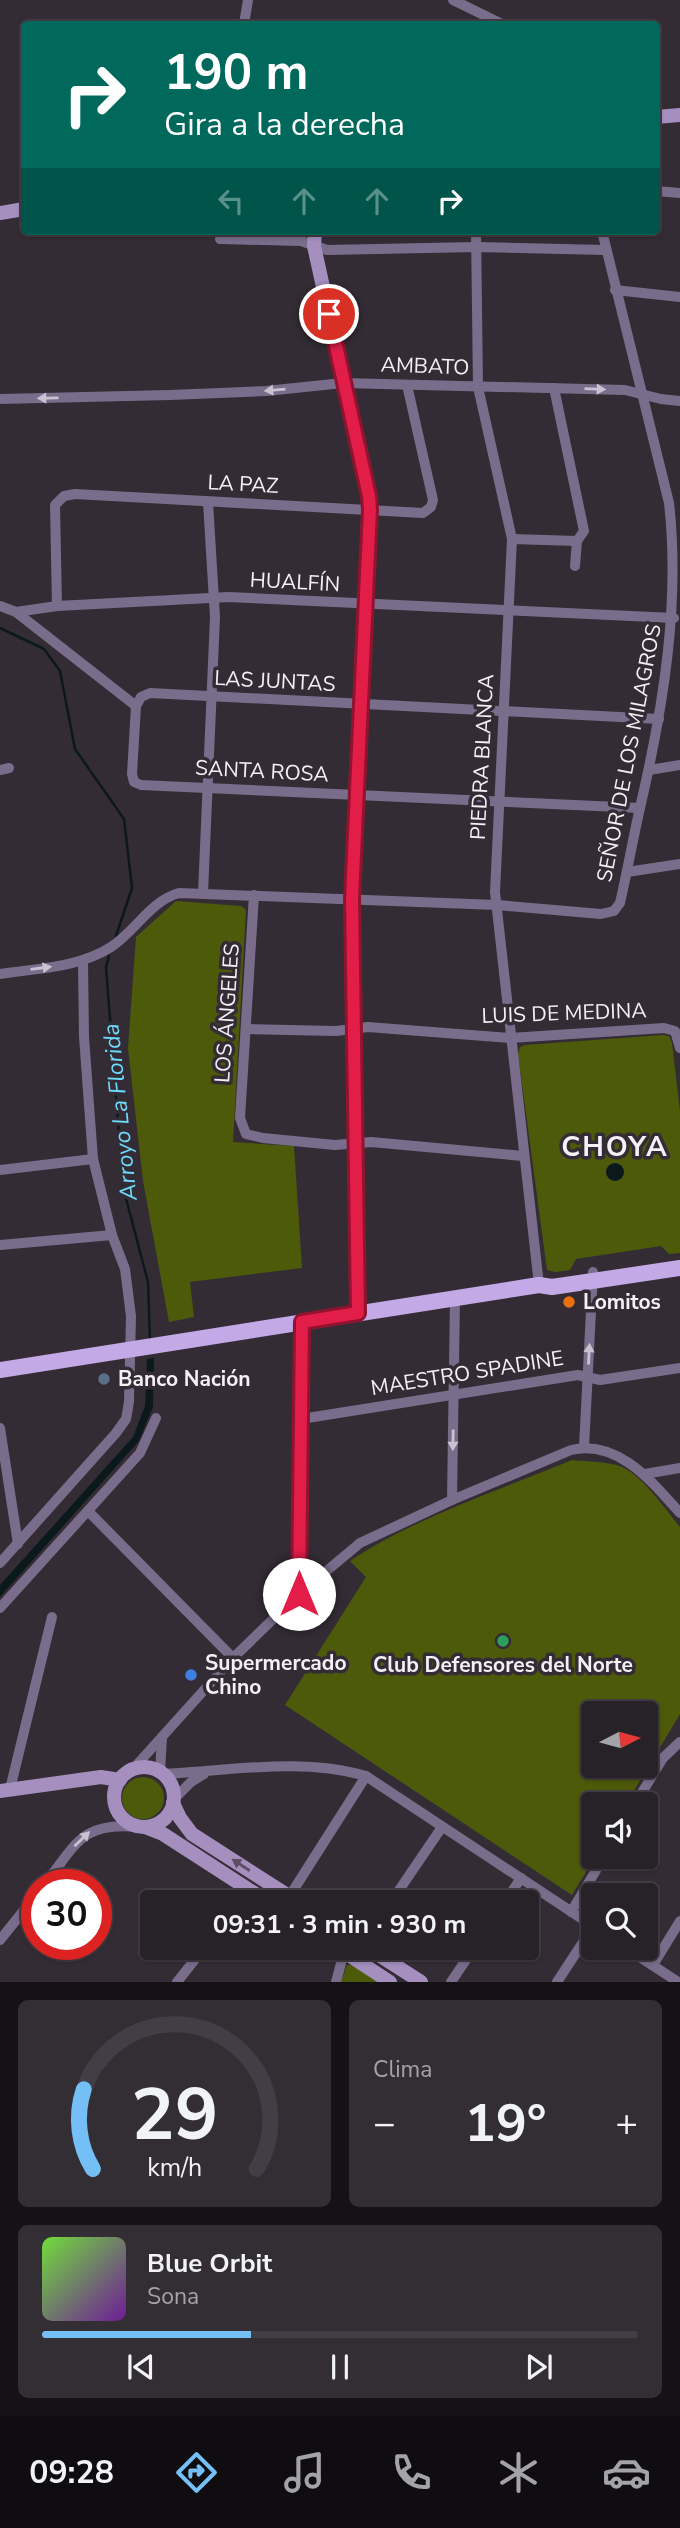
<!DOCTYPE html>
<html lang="es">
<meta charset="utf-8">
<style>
body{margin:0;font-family:"Nunito Sans",sans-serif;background:#332e34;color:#f1f3f6;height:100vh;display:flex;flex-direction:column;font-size:26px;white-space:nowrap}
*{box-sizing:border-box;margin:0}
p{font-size:23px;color:#a4a3a8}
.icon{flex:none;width:38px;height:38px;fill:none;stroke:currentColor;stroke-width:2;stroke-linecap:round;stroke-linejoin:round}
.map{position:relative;height:1982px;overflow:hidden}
.sheet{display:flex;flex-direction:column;gap:18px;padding:18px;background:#151216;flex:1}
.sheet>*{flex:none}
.guide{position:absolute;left:21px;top:21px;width:639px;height:214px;border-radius:7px;box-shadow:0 2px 5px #0004,0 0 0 2px #433e45;background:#00695c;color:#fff;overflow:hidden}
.needle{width:46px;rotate:84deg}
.buttons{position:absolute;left:581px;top:1701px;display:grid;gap:14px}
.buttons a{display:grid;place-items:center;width:77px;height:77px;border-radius:7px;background:#272128;box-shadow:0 2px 5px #0004,0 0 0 2px #433e45;font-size:35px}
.speed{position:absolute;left:21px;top:1869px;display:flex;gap:14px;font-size:35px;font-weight:700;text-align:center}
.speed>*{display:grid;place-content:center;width:91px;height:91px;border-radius:50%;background:#272128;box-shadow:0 2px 5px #0004,0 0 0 2px #433e45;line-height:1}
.speed .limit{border:10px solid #d22;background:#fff;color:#111}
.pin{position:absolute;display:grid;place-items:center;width:60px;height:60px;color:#fff;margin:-30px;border:4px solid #fff;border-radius:50%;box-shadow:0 2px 7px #0007}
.me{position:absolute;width:77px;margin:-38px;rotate:0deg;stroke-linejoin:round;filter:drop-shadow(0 0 5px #0008)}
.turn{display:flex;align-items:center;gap:24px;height:147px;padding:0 28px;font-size:32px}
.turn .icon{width:91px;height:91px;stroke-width:2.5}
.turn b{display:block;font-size:49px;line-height:60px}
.lanes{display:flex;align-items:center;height:66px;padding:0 28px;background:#0003;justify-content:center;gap:35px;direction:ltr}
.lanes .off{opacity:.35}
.big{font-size:52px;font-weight:700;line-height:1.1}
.sheet .card{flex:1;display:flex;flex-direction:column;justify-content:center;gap:10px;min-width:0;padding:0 24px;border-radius:10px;background:#332e34}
.sheet .dial{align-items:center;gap:0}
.dial svg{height:182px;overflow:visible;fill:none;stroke:#433e45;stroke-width:7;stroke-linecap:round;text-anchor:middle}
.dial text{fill:#f1f3f6;stroke:none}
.song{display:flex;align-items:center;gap:21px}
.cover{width:84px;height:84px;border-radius:10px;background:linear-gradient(135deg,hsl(100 70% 55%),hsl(280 70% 35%))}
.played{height:7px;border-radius:4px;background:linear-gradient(90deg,#74c0f6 35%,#433e45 35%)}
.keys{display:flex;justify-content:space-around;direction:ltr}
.heat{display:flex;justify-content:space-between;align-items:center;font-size:38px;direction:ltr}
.sheet .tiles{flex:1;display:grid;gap:18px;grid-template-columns:1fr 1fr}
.card:last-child{grid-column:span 2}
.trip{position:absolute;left:140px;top:1890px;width:399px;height:70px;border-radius:7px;background:#272128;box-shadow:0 2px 5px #0004,0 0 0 2px #433e45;font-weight:700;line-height:70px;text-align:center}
.menu{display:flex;height:112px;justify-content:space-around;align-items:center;background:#100d10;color:#a4a3a8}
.menu .icon{width:49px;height:49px}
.menu .current{color:#74c0f6}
.menu b{font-size:32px;color:#f1f3f6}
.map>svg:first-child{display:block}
.green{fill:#4d5a0a;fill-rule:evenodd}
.water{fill:#0b191d}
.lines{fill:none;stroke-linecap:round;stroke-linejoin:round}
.stream{stroke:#0b191d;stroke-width:2.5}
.street{stroke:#7a6d8b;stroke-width:10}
.secondary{stroke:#a48fbf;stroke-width:14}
.primary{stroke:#c4a9e7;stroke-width:16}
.oneway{fill:#cac2d1}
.oneway2{fill:#5b4f65}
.route-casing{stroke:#92132f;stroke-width:18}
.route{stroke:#e11d48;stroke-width:12}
.food-dot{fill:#e8710a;stroke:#342c35;stroke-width:2.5}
.service-dot{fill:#5c6f8a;stroke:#342c35;stroke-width:2.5}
.leisure-dot{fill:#2e9e5b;stroke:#342c35;stroke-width:2.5}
.shop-dot{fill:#3f7fe0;stroke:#342c35;stroke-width:2.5}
.labels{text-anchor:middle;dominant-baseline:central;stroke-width:7;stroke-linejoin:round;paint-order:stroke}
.street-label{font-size:21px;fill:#f5f0f6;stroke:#342c35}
.poi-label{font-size:21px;font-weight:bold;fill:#f5f0f6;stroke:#342c35;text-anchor:start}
.water-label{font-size:23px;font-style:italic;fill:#6edbfc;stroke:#342c35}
.district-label{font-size:28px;font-weight:bold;letter-spacing:2px;fill:#f5f0f6;stroke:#342c35}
</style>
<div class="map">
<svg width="680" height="1982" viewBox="0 0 680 1982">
<rect width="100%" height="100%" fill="#342c35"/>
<g class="green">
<polygon points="176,901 241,906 246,910 233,1142 294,1146 302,1268 190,1282 194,1317 169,1322 143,1181 128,1048 136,937"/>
<polygon points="663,1035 669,1036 672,1043 680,1111 680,1253 669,1254 661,1246 576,1259 570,1270 555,1272 547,1270 518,1054 520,1047 525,1045"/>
<path d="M572 1460C587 1462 608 1461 622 1467 643 1476 665 1509 680 1527V1714L626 1804H593L595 1857 572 1895 285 1705 366 1577 350 1561C414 1518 500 1490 572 1460ZM646 1713V1766H593V1713Z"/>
<circle cx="143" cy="1798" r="21"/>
<polygon points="347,1965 353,1965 380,1982 341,1982"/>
</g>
<g class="water">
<circle cx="615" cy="1172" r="9"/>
<polygon points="154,1358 153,1407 139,1441 0,1597 0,1585 133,1437 145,1406 147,1359"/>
</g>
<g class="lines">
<g class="stream">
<polyline points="0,628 44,649 60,671 75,749 124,819 132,888 116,936"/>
<polyline points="109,956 106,967 123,1187 148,1282 150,1341"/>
</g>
<g class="street">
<polyline points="453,0 502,24"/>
<polyline points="244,24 248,0"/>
<polyline points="656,191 680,193"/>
<polyline points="476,231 478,387 512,539 495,892 539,1285"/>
<polyline points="220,239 301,241 327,250 476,247 605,250"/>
<polyline points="615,290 680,297"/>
<polyline points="554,388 584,531 577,541 575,566"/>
<polyline points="0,399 170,395 266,391 343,383 625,390 661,399 680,401"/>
<polyline points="512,539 577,541"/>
<polyline points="0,606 16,612 57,606 229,597 674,618"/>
<polyline points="57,606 55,505 64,496 75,494 423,513 431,507 433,500 407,385"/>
<polyline points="16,612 136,706"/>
<polyline points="0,770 9,768"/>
<polyline points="649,770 680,765"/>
<polyline points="640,808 141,785 134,782 132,774 136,706 141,697 150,693 659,719"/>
<polyline points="627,872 680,864"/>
<polyline points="203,893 215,617 208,502"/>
<polyline points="254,895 240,1118 246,1134 263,1138 335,1145 371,1142 523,1156"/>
<path d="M0 974C38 968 78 968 111 947 136 931 150 901 179 893L497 905 601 914 614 911 620 903C628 868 634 833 642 799 664 703 680 601 669 503L602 231"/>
<polyline points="246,1029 336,1031 368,1027 510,1038 664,1028 675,1031 680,1048"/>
<polyline points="0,1170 93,1159"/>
<polyline points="0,1245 112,1235"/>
<polyline points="301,1419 578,1375 600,1380 680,1368"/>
<polyline points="0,1428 18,1544"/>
<polyline points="584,1447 593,1272"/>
<polyline points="645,1474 680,1468"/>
<polyline points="452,1500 455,1298"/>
<polyline points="88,1511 233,1658"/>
<polyline points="0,1563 116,1433 126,1419 129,1402 131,1316 125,1269 112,1235 93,1159 84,1037 83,962"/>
<polyline points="299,1594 302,1322"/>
<polyline points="0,1608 140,1453 156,1418"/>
<path d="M133 1769 233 1658 299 1594 360 1543 452 1500 571 1450C618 1439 652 1482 680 1513"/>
<polyline points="160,1772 162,1737"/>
<path d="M162 1774C228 1771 302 1757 366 1776L593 1926"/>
<polyline points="10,1789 52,1617"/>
<polyline points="173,1800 191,1782 204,1774"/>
<polyline points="635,1804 663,1758 680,1742"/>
<path d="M44 1885C76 1845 81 1821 138 1827"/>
<polyline points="289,1897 366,1776"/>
<polyline points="238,1902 248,1889"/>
<polyline points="391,1902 442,1827"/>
<polyline points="505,1902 521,1878"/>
<polyline points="571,1912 604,1857"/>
<polyline points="0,1940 37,1894"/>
<polyline points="626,1948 678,1982"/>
<polyline points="653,1965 680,1921"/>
<polyline points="177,1982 204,1948"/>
<polyline points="336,1982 344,1952 354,1948"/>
<polyline points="451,1982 474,1948"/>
<polyline points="557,1982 593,1927"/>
</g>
<g class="secondary">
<polyline points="656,117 680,115"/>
<polyline points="0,213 24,209"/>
<polyline points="315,231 314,246 369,496 352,898 358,1313"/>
<circle cx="144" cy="1797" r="30"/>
<polyline points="0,1791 101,1777 120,1780"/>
<polyline points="173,1803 180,1818 192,1834 298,1902"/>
<polyline points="145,1827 163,1834 268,1902"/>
<polyline points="338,1948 390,1982"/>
<polyline points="368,1948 421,1982"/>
</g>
<polyline class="primary" points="0,1370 539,1285 552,1287 680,1268"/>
</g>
<defs><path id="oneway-solid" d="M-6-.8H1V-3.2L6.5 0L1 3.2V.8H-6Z" transform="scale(1.75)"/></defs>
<g class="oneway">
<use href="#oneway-solid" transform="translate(595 389) rotate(2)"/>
<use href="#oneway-solid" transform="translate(275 390) rotate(175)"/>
<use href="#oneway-solid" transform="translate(48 398) rotate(179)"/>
<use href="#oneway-solid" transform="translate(41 968) rotate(-8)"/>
<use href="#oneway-solid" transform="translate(589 1354) rotate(-87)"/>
<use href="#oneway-solid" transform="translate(453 1440) rotate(91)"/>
<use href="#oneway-solid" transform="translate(82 1839) rotate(-44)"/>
</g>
<use class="oneway2" href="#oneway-solid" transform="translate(241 1865) rotate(-147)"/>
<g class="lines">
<defs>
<polyline id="route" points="299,1594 302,1322 358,1313 352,898 370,510 369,496 329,314"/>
</defs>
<use href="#route" class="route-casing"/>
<use href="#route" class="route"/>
</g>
<circle class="food-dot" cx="569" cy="1302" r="7"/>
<circle class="service-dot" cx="104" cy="1379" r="7"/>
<circle class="leisure-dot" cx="503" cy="1641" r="7"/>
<circle class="shop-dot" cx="191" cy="1675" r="7"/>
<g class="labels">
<g class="street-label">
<text transform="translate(425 366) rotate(2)">AMBATO</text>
<text transform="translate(243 484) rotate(3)">LA PAZ</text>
<text transform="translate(295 582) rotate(3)">HUALFÍN</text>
<text transform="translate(275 681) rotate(3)">LAS JUNTAS</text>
<text transform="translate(629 753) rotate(-79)">SEÑOR DE LOS MILAGROS</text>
<text transform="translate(482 757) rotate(-87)">PIEDRA BLANCA</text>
<text transform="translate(262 771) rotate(3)">SANTA ROSA</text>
<text transform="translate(227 1013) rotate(-86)">LOS ÁNGELES</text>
<text transform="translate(564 1013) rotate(-2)">LUIS DE MEDINA</text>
<text transform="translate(467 1373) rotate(-9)">MAESTRO SPADINE</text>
</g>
<g class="poi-label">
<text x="583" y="1302">Lomitos</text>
<text x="118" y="1379">Banco Nación</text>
<text x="205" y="1663">Supermercado<tspan x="205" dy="24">Chino</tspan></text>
<text x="503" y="1665" text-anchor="middle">Club Defensores del Norte</text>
</g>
<g class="water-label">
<text transform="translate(120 1112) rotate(-96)">Arroyo La Florida</text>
</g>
<g class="district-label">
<text x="615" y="1147">CHOYA</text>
</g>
</g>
</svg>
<div class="buttons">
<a><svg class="needle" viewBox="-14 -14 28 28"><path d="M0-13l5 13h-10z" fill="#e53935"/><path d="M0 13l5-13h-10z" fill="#a4a3a8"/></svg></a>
<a><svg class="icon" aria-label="sound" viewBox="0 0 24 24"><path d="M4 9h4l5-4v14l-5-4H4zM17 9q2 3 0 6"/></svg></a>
<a><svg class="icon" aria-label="search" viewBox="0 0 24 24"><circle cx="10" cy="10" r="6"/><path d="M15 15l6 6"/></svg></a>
</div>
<div class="speed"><div class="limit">30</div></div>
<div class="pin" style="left:329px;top:314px;background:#d93025"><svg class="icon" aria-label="arrive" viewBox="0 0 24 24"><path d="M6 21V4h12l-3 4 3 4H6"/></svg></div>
<svg class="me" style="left:299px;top:1594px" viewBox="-20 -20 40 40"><circle r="19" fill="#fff"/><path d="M0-13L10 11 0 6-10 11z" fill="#e11d48"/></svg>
<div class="trip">09:31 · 3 min · 930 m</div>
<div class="guide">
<div class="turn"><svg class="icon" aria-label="right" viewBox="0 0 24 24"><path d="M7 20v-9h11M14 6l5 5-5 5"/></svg><div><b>190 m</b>Gira a la derecha</div></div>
<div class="lanes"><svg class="icon off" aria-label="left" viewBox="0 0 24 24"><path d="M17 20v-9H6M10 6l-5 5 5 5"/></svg><svg class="icon off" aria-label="ahead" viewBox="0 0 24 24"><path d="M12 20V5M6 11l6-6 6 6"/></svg><svg class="icon off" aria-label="ahead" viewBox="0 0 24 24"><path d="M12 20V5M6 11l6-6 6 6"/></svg><svg class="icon" aria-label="right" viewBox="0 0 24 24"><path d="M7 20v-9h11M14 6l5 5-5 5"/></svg></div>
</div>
</div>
<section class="sheet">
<div class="tiles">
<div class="card dial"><svg viewBox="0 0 100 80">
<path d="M14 69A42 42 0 1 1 86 69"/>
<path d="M14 69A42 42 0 0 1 10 34" stroke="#74c0f6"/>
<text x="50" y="56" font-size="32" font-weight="700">29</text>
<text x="50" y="72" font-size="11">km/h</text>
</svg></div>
<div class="card"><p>Clima</p>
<div class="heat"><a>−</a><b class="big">19°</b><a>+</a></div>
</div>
<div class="card">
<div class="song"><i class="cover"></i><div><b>Blue Orbit</b><p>Sona</p></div></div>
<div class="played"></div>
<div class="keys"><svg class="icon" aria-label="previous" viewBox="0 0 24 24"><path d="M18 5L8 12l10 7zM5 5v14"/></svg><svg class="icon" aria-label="pause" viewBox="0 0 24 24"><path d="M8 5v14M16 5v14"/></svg><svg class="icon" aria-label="next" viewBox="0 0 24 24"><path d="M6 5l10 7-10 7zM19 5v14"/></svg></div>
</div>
</div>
</section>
<nav class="menu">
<b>09:28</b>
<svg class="icon current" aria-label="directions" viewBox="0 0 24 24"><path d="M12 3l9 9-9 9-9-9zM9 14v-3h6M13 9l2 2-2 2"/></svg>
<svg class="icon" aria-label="music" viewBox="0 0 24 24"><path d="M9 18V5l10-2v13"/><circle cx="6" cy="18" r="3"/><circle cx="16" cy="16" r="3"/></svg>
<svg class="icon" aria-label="phone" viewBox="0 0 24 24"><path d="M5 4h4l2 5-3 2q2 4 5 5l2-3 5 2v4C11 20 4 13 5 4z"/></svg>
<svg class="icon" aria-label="climate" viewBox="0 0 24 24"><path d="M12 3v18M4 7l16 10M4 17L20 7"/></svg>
<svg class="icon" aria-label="car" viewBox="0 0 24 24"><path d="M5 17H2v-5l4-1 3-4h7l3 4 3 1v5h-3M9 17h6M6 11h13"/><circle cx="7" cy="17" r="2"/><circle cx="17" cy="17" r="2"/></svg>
</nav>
